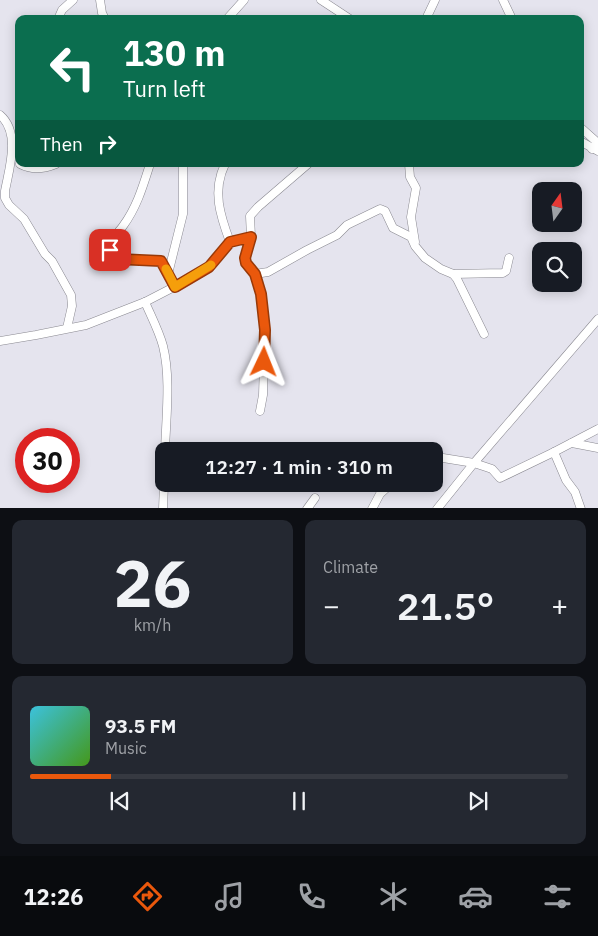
<!DOCTYPE html>
<meta charset="utf-8">
<style>
body{margin:0;font-family:"IBM Plex Sans",sans-serif;background:#242831;color:#f1f3f6;height:100vh;display:flex;flex-direction:column;font-size:19px;white-space:nowrap}
*{box-sizing:border-box;margin:0}
p{font-size:16px;color:#9ea1a6}
.icon{flex:none;width:28px;height:28px;fill:none;stroke:currentColor;stroke-width:2;stroke-linecap:round;stroke-linejoin:round}
.map{position:relative;height:508px;overflow:hidden}
.side{display:flex;flex-direction:column;gap:12px;padding:12px;background:#0d0f14;flex:1}
.side>*{flex:none}
.guide{position:absolute;left:15px;top:15px;width:569px;height:152px;border-radius:10px;box-shadow:0 2px 12px #0003;background:#0b6e4f;color:#fff;overflow:hidden}
.needle{width:32px;rotate:14deg}
.controls{position:absolute;left:532px;top:182px;display:grid;gap:10px}
.controls a{display:grid;place-items:center;width:50px;height:50px;border-radius:10px;background:#171b24;box-shadow:0 2px 12px #0003;font-size:25px}
.speed{position:absolute;left:15px;top:428px;display:flex;gap:10px;font-size:25px;font-weight:700;text-align:center}
.speed>*{display:grid;place-content:center;width:65px;height:65px;border-radius:50%;background:#171b24;box-shadow:0 2px 12px #0003;line-height:1}
.speed .limit{border:8px solid #d22;background:#fff;color:#111}
.pin{position:absolute;display:grid;place-items:center;width:42px;height:42px;color:#fff;margin:-21px;border-radius:10px;box-shadow:0 2px 8px #0006}
.me{position:absolute;width:55px;margin:-28px;rotate:2deg;stroke-linejoin:round;filter:drop-shadow(0 0 4px #0008)}
.turn{display:flex;align-items:center;gap:18px;height:105px;padding:0 25px;font-size:22px}
.turn .icon{width:65px;height:65px;stroke-width:2.5}
.turn b{display:block;font-size:35px;line-height:42px}
.then{display:flex;align-items:center;height:48px;padding:0 25px;background:#0003;gap:10px;font-size:19px}
.big{font-size:38px;font-weight:600;line-height:1.1}
.side .card{flex:1;display:flex;flex-direction:column;justify-content:center;gap:8px;min-width:0;padding:0 18px;border-radius:10px;background:#242831}
.side .dial{align-items:center;gap:0}
.dial b{font-size:65px;line-height:1}
.song{display:flex;align-items:center;gap:15px}
.cover{width:60px;height:60px;border-radius:8px;background:linear-gradient(135deg,hsl(190 70% 55%),hsl(100 70% 35%))}
.played{height:5px;border-radius:2px;background:linear-gradient(90deg,#ea580c 15%,#363941 15%)}
.keys{display:flex;justify-content:space-around;direction:ltr}
.heat{display:flex;justify-content:space-between;align-items:center;font-size:28px;direction:ltr}
.side .tiles{flex:1;display:grid;gap:12px;grid-template-columns:1fr 1fr}
.card:last-child{grid-column:span 2}
.trip{position:absolute;left:155px;top:442px;width:288px;height:50px;border-radius:10px;background:#171b24;box-shadow:0 2px 12px #0003;font-weight:600;line-height:50px;text-align:center}
.menu{display:flex;height:80px;justify-content:space-around;align-items:center;background:#090b0e;color:#9ea1a6}
.menu .icon{width:35px;height:35px}
.menu .selected{color:#ea580c}
.menu b{font-size:22px;color:#f1f3f6}
.map>svg:first-child{display:block}
.lines{fill:none;stroke-linecap:round;stroke-linejoin:round}
.minor-casing{stroke:#898890;stroke-width:9}
.minor{stroke:#fff;stroke-width:8}
.route-casing{stroke:#983908;stroke-width:12}
.route{stroke:#ea580c;stroke-width:9}
.slow{stroke:#f59e0b;stroke-width:9}
</style>
<div class="map">
<svg width="598" height="509" viewBox="0 0 598 509">
<rect width="100%" height="100%" fill="#e5e4ee"/>
<g class="lines">
<defs>
<g id="minor">
<polyline points="100,0 102,13 105,19"/>
<polyline points="321,0 350,19"/>
<polyline points="503,0 512,19"/>
<polyline points="58,19 62,10 73,0"/>
<polyline points="227,19 244,0"/>
<polyline points="426,19 435,0"/>
<path d="M0 115C21 133 9 169 5 191V198L9 205 24 219 45 254 52 261 71 295 72 306 67 328"/>
<polyline points="580,127 598,143 592,149"/>
<polyline points="580,141 598,151"/>
<path d="M20 164C31 170 44 169 56 164"/>
<path d="M150 164C143 186 137 207 123 226 117 234 110 240 110 250L115 258 118 259 161 261 175 287"/>
<path d="M225 164C212 191 220 215 230 242"/>
<polyline points="409,164 410,177 416,188 411,217 415,242"/>
<polyline points="251,237 245,257 246,263 255,274 261,294 265,330 263,395 260,411"/>
<polyline points="168,274 183,214 183,164"/>
<polyline points="255,274 268,272 307,250 337,235 347,225 380,209 385,211 393,228 411,237 415,246 425,258 441,269 453,274 503,273 506,271 509,258"/>
<polyline points="453,274 457,279 484,334"/>
<path d="M145 302C151 316 159 331 163 346 171 378 166 418 165 451"/>
<polyline points="0,341 36,335 86,325 145,302 201,273 216,260 230,242 251,237 250,216 258,207 308,164"/>
<polyline points="572,443 598,448"/>
<polyline points="554,452 566,480 575,492 581,509"/>
<polyline points="434,457 443,458 474,463 598,319"/>
<polyline points="163,509 164,484"/>
<polyline points="307,509 315,498"/>
<polyline points="372,509 380,494 391,484"/>
<polyline points="437,509 474,463 492,469 500,478 554,452 598,429"/>
</g>
</defs>
<use href="#minor" class="minor-casing"/>
<use href="#minor" class="minor"/>
</g>
<g class="lines">
<defs>
<polyline id="route" points="110,250 114,258 118,259 161,261 175,287 209,267 230,242 251,237 245,258 246,263 255,274 261,294 265,330 264,362"/>
</defs>
<use href="#route" class="route-casing"/>
<use href="#route" class="route"/>
<polyline class="slow" points="166,269 175,287 211,265"/>
</g>
</svg>
<div class="controls">
<a><svg class="needle" viewBox="-14 -14 28 28"><path d="M0-13l5 13h-10z" fill="#e53935"/><path d="M0 13l5-13h-10z" fill="#9ea1a6"/></svg></a>
<a><svg class="icon" aria-label="search" viewBox="0 0 24 24"><circle cx="10" cy="10" r="6"/><path d="M15 15l6 6"/></svg></a>
</div>
<div class="speed"><div class="limit">30</div></div>
<div class="pin" style="left:110px;top:250px;background:#d93025"><svg class="icon" aria-label="arrive" viewBox="0 0 24 24"><path d="M6 21V4h12l-3 4 3 4H6"/></svg></div>
<svg class="me" style="left:264px;top:362px" viewBox="-20 -20 40 40"><path d="M0-17L14 15 0 8-14 15z" fill="#ea580c" stroke="#fff" stroke-width="4"/></svg>
<div class="trip">12:27 · 1 min · 310 m</div>
<div class="guide">
<div class="turn"><svg class="icon" aria-label="left" viewBox="0 0 24 24"><path d="M17 20v-9H6M10 6l-5 5 5 5"/></svg><div><b>130 m</b>Turn left</div></div>
<div class="then">Then<svg class="icon" aria-label="right" viewBox="0 0 24 24"><path d="M7 20v-9h11M14 6l5 5-5 5"/></svg></div>
</div>
</div>
<section class="side">
<div class="tiles">
<div class="card dial"><b>26</b><p>km/h</p></div>
<div class="card"><p>Climate</p>
<div class="heat"><a>−</a><b class="big">21.5°</b><a>+</a></div>
</div>
<div class="card">
<div class="song"><i class="cover"></i><div><b>93.5 FM</b><p>Music</p></div></div>
<div class="played"></div>
<div class="keys"><svg class="icon" aria-label="previous" viewBox="0 0 24 24"><path d="M18 5L8 12l10 7zM5 5v14"/></svg><svg class="icon" aria-label="pause" viewBox="0 0 24 24"><path d="M8 5v14M16 5v14"/></svg><svg class="icon" aria-label="next" viewBox="0 0 24 24"><path d="M6 5l10 7-10 7zM19 5v14"/></svg></div>
</div>
</div>
</section>
<nav class="menu">
<b>12:26</b>
<svg class="icon selected" aria-label="directions" viewBox="0 0 24 24"><path d="M12 3l9 9-9 9-9-9zM9 14v-3h6M13 9l2 2-2 2"/></svg>
<svg class="icon" aria-label="music" viewBox="0 0 24 24"><path d="M9 18V5l10-2v13"/><circle cx="6" cy="18" r="3"/><circle cx="16" cy="16" r="3"/></svg>
<svg class="icon" aria-label="phone" viewBox="0 0 24 24"><path d="M5 4h4l2 5-3 2q2 4 5 5l2-3 5 2v4C11 20 4 13 5 4z"/></svg>
<svg class="icon" aria-label="climate" viewBox="0 0 24 24"><path d="M12 3v18M4 7l16 10M4 17L20 7"/></svg>
<svg class="icon" aria-label="car" viewBox="0 0 24 24"><path d="M5 17H2v-5l4-1 3-4h7l3 4 3 1v5h-3M9 17h6M6 11h13"/><circle cx="7" cy="17" r="2"/><circle cx="17" cy="17" r="2"/></svg>
<svg class="icon" aria-label="filters" viewBox="0 0 24 24"><path d="M4 7h16M4 17h16"/><circle cx="9" cy="7" r="2"/><circle cx="15" cy="17" r="2"/></svg>
</nav>
